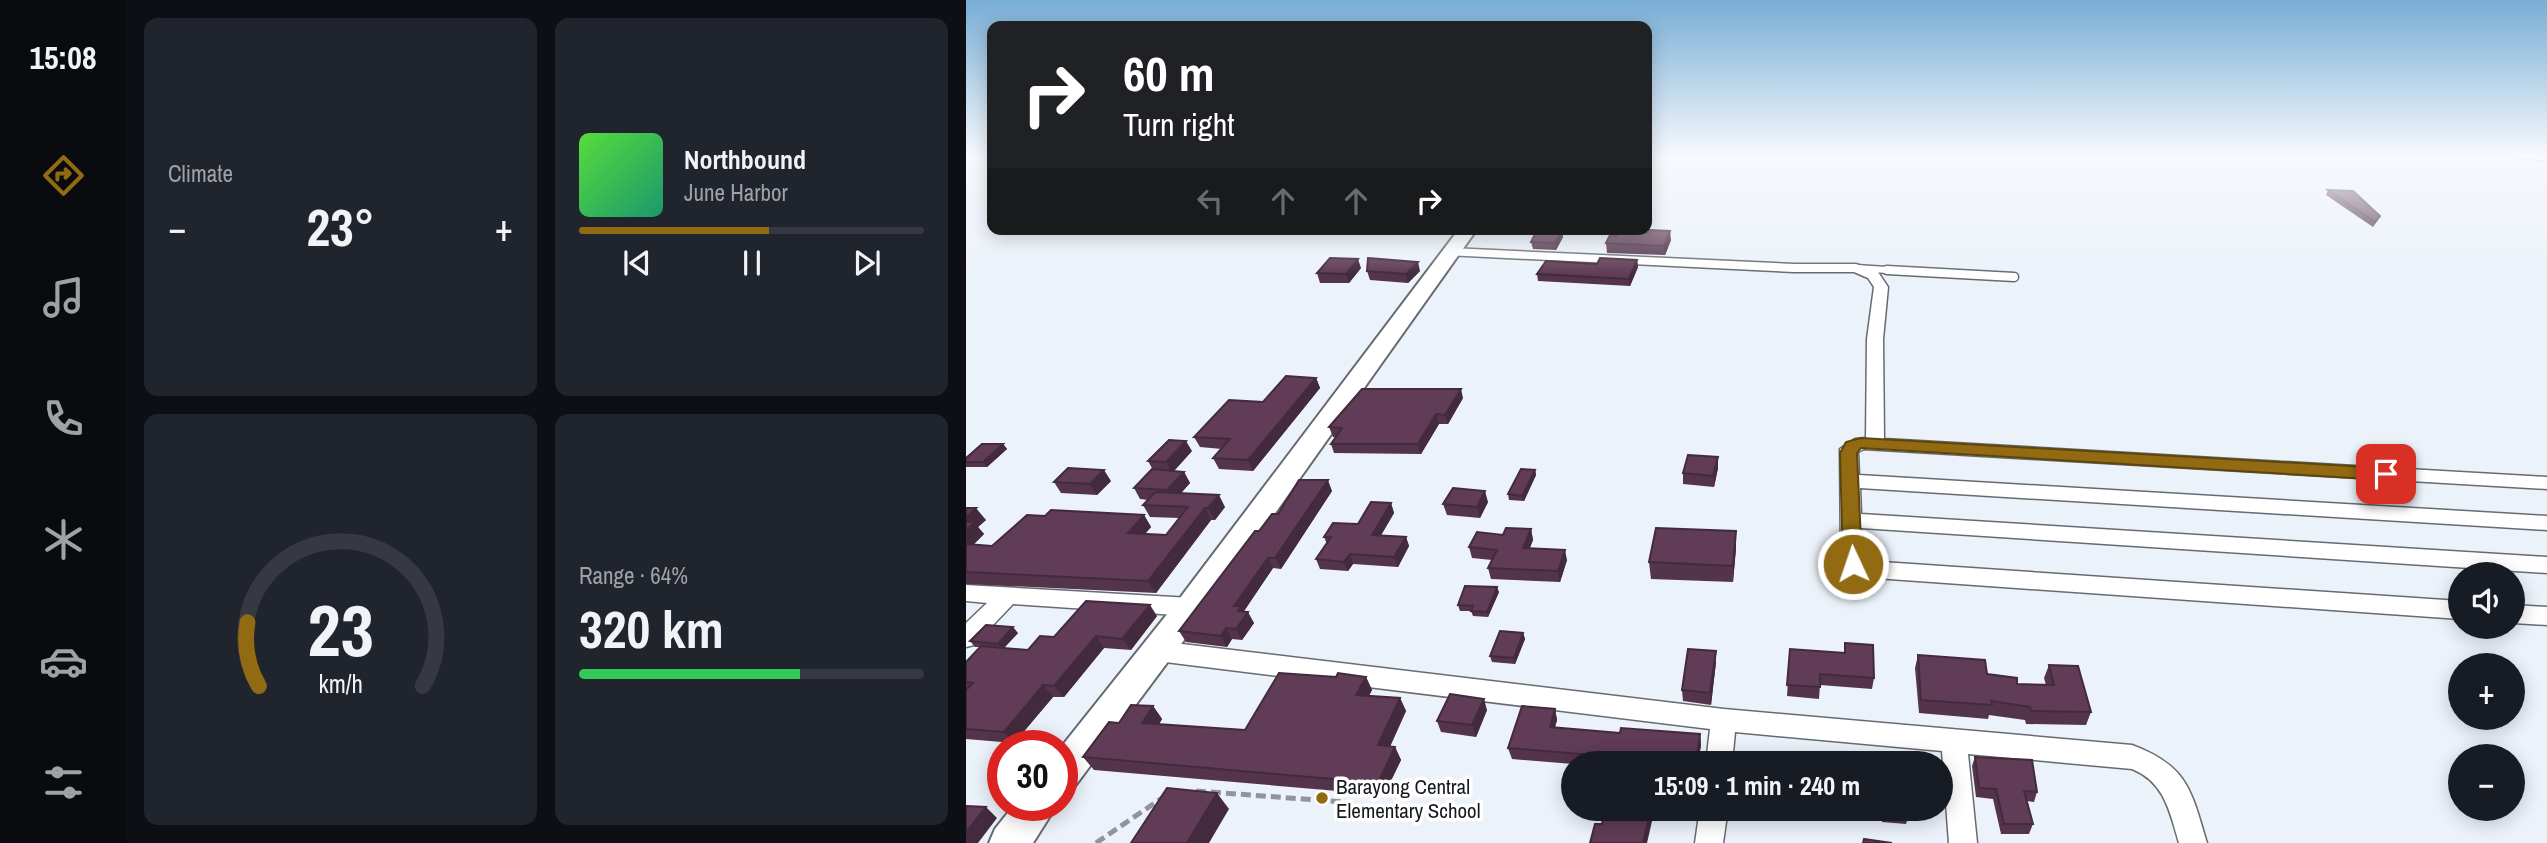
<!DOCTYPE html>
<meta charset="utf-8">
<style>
body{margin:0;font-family:"Archivo Narrow",sans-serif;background:#20242c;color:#f1f3f6;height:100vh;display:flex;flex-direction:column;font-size:26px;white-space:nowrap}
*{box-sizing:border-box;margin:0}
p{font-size:23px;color:#9ea1a6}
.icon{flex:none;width:38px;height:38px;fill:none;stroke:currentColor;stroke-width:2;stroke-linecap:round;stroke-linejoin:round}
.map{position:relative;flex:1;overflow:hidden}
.panel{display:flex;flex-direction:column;gap:18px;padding:18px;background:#0d0f14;width:840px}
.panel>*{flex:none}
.guide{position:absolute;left:21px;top:21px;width:665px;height:214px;border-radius:14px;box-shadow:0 4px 18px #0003;background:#202124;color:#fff;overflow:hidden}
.tools{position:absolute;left:1482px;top:562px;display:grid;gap:14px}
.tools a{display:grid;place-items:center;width:77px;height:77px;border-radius:50%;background:#171b24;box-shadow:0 4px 18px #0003;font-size:35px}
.speed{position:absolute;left:21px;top:730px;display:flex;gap:14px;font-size:35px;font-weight:700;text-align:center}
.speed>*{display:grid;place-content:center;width:91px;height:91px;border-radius:50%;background:#171b24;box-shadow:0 4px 18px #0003;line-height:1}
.speed .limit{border:10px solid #d22;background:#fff;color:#111}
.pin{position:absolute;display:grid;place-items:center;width:60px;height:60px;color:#fff;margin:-30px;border-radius:14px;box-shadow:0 4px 10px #0006}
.me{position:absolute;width:77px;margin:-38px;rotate:357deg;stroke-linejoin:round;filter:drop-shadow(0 0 5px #0008)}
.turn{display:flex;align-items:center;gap:24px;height:147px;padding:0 21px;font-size:32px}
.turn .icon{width:91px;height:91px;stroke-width:2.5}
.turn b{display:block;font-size:49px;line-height:60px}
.lanes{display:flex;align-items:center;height:66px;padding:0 21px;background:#0003;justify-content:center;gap:35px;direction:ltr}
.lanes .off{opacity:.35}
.big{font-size:52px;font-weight:700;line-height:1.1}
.panel .tile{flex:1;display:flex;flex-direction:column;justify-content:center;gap:10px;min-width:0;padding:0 24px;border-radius:14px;background:#20242c}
.panel .dial{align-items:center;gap:0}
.dial svg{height:182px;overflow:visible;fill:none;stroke:#363941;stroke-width:7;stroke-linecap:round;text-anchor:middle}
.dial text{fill:#f1f3f6;stroke:none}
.song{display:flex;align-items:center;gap:21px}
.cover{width:84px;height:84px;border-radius:10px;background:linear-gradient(135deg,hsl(110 70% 55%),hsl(160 70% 35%))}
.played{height:7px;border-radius:4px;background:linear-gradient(90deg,#916a11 55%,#363941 55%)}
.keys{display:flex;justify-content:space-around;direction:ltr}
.heat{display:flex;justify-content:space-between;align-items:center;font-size:38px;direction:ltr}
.charge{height:10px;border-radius:5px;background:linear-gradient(90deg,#34c759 64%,#363941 0)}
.panel .tiles{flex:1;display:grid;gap:18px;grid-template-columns:repeat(2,1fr)}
.trip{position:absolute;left:595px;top:751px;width:392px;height:70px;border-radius:35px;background:#171b24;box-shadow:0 4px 18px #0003;font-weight:700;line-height:70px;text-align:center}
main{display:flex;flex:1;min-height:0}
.dock{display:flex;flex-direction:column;width:126px;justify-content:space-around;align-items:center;background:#090b0e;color:#9ea1a6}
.dock .icon{width:49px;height:49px}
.dock .current{color:#916a11}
.dock b{font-size:32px;color:#f1f3f6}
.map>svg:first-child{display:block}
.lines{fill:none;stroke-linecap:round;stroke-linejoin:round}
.lane-far1-casing{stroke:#666b72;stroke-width:9}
.lane-casing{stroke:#666b72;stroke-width:11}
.street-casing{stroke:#666b72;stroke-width:3}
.secondary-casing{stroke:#666b72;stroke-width:4}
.path{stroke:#91959b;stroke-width:5;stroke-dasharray:10 5;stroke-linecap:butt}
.lane-far1{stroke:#fff;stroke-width:6}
.lane{stroke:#fff;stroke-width:8}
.street{fill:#fff;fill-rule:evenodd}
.secondary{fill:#fff;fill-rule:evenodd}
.wall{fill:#53344a}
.shaded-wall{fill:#432a3c}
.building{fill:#603c56;stroke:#432a3c;stroke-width:2}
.route{fill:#916a11;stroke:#5e450b;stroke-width:2}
.poi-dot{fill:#916a11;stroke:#fff;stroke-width:2.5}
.labels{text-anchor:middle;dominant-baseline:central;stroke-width:7;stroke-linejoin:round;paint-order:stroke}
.near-poi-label{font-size:21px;fill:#17191c;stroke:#fff;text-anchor:start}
</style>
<main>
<nav class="dock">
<b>15:08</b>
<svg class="icon current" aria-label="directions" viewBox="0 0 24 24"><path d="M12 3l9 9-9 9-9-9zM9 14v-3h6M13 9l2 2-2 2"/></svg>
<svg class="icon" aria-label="music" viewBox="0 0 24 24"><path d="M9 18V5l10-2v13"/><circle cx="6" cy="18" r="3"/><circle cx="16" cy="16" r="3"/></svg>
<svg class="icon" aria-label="phone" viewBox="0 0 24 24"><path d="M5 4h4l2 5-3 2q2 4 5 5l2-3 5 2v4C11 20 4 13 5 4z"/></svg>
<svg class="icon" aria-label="climate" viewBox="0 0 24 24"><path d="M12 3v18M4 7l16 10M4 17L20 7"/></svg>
<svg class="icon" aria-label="car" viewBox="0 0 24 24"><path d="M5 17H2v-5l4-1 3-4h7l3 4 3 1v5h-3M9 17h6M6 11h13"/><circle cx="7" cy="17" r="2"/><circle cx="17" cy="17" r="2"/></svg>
<svg class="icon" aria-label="filters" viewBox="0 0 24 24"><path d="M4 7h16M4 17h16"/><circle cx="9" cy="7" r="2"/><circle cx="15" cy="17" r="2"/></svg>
</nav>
<section class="panel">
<div class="tiles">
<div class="tile"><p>Climate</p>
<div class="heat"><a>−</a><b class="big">23°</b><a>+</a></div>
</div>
<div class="tile">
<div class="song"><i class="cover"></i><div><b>Northbound</b><p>June Harbor</p></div></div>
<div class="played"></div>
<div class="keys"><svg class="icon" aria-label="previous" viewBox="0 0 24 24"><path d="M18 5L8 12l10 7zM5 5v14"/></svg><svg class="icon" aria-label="pause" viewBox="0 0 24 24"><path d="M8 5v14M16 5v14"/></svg><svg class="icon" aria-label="next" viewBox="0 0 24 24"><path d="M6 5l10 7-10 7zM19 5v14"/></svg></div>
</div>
<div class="tile dial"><svg viewBox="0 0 100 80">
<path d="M14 69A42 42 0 1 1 86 69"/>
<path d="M14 69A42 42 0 0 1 9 41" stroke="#916a11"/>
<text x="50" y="56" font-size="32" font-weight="700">23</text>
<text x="50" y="72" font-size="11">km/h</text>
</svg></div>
<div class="tile"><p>Range · 64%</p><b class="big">320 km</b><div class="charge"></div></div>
</div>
</section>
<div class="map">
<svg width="1581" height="843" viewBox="0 0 1581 843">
<rect width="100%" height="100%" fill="#ecf2fa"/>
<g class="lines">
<defs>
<polyline id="lane-far1" points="890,268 952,272"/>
<polyline id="lane" points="921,270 1048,277"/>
<g id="street">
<polygon points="1550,156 1581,156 1581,160 1555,159"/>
<polygon points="485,248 828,264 890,264 912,272 922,287 917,339 918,439 1581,477 1581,489 898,449 892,452 893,475 1581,516 1581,530 894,488 895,514 1581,557 1581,573 895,528 896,557 901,561 1494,601 1494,619 895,577 887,575 875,560 874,449 889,439 900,438 901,339 908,287 902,278 888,272 828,272 480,255 478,252"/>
<polygon points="0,585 225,598 233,601 236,607 233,613 225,616 47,604 8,645 0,647 0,623 21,603 0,601"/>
<polygon points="1547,605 1581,607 1581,625 1547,623"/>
<path d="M191 641 758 709 1166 745C1222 766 1225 790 1241 843H1213C1204 813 1199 782 1166 769L1002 754 1011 843H983L976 751 769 732 766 763H740L744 729 191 661 183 658 179 651 183 644Z"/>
<polygon points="734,808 762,808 757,843 729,843"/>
</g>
<g id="secondary">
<polygon points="493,229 511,229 236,616 109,786 96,791 96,746 214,598"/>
<polygon points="48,805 91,805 67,843 23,843 29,829"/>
</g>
</defs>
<use href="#lane-far1" class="lane-far1-casing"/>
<use href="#lane" class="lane-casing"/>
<use href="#street" class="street-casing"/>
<use href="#secondary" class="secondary-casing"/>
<g class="path">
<polyline points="230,791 378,802"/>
<polyline points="130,843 199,796"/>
</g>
<use href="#lane-far1" class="lane-far1"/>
<use href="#lane" class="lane"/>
<use href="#street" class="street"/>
<use href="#secondary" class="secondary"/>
</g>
<g class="wall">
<polygon points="1362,190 1414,216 1412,220 1407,227 1360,195"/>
<polygon points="596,229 597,237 590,250 567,249 565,242"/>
<polygon points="705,240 699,255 641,253 640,243"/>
<polygon points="671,260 672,267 664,286 572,281 571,274 631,264"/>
<polygon points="395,268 383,283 354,283 351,273"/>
<polygon points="401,271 454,271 442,283 404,280"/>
<polygon points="350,378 354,388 287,471 253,469 247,458 256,449 234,447 228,437 297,402"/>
<polygon points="497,398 482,424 473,424 455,454 368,453 365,444 370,437 367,437 363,427"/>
<polygon points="37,444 41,449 21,467 0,467 0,462"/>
<polygon points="226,451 208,471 218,472 224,483 215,493 259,507 249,520 245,520 190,593 0,584 0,508 20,520 12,527 18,534 7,545 26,546 79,516 178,515 185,527 179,534 200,535 213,518 184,517 177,505 182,500 174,499 168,488 187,470 182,461"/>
<polygon points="752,457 752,468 748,487 717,484 717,473"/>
<polygon points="569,470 570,475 558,501 543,500 542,494"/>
<polygon points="145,481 131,495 95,493 88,482"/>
<polygon points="366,491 315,569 307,568 278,611 288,623 276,640 266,639 261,647 220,642 213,631 312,514"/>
<polygon points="522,502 514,518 481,515 477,504"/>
<polygon points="425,503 428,513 415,535 440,537 443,546 432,567 387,564 382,571 354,569 350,559 361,544 358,537 392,524"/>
<polygon points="565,529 567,540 564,548 601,560 594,582 525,579 522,568 526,560 506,558 503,547 537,535"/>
<polygon points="770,531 770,548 767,582 685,579 683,562"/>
<polygon points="533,592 522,617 507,616 505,611 494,611 492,605"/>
<polygon points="191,616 165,650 138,648 98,697 87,697 48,743 0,739 0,662 14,647 9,647 4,641 52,633 38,648 62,650 88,637"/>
<polygon points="557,633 559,639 549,664 526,662 524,656"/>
<polygon points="879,643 908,678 906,689 854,685 853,699 821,696 824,649 878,653"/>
<polygon points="952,655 1021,674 1051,684 1080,685 1078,678 1083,665 1125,712 1120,725 1060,724 1059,720 1023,715 1022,719 953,713 949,668"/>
<polygon points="750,662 745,705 717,701 716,690"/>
<polygon points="370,677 400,677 406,690 403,696 434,698 440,711 424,746 429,747 435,760 418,795 128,770 117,757 153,723 187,706 196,719 193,724 279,730"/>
<polygon points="589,709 591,720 589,727 654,733 734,734 735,745 732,763 607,763 607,764 546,759 542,748"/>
<polygon points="521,710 510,737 475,732 471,721"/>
<polygon points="1009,757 1071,792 1068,802 1061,801 1067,824 1063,834 1035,834 1027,799 1010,797 1006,766"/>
<polygon points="916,808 941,808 942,818 940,824 916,822"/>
</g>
<g class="shaded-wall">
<polygon points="596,229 597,237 590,250 589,243"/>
<polygon points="704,231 705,240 699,255 698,246"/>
<polygon points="392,259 395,268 383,283 380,274"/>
<polygon points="671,260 672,267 664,286 663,279"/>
<polygon points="452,262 454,271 442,283 440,274"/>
<polygon points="350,378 354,388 287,471 282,460"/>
<polygon points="495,389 497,398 482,424 479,415"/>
<polygon points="470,414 473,424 455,454 452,444"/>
<polygon points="220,441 226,451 206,473 200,462"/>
<polygon points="37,444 41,449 21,467 17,462"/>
<polygon points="752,457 752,468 748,487 747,476"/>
<polygon points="138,470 145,481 131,495 124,484"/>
<polygon points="569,470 570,475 558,501 556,496"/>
<polygon points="218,472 224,483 208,501 201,490"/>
<polygon points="362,480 366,491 315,569 309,558"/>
<polygon points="519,491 522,502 514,518 511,507"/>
<polygon points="253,495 259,507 249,520 242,508"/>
<polygon points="425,503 428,513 410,544 406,535"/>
<polygon points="10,508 20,520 12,527 18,534 0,552 0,517"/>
<polygon points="239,508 245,520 190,593 182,581"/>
<polygon points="178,515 185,527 169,545 162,533"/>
<polygon points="565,529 567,540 559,558 557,548"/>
<polygon points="770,531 770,548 767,582 767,566"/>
<polygon points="440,537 443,546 432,567 428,557"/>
<polygon points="599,550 601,560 594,582 592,571"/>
<polygon points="384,554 387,564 382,571 378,562"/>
<polygon points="302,558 307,568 278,611 280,615 282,612 288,623 276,640 270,629 268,606"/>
<polygon points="531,587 533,592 522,617 521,612"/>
<polygon points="184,605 191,616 165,650 156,639"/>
<polygon points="47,627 52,633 37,649 32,644"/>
<polygon points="260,628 266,639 261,647 255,636"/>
<polygon points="557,633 559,639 549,664 548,658"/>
<polygon points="130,636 138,648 98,697 88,686"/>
<polygon points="750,651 750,662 745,705 744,693"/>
<polygon points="400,677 406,690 396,708 390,695"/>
<polygon points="77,685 87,697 48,743 38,732"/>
<polygon points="434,698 440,711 419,758 412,745"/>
<polygon points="518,699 521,710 510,737 506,725"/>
<polygon points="187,706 196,719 186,736 176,723"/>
<polygon points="589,709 591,720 586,737 584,727"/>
<polygon points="734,734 735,745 732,763 730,763"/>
<polygon points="429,747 435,760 418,795 412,783"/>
<polygon points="251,793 263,809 243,843 221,843"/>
<polygon points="20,807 31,818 12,843 0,843 0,832"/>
<polygon points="685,808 689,808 681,843 677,843"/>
</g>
<g class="building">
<polygon points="1362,190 1387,191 1414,216 1409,222"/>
<polygon points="596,229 589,243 565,242 571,230"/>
<polygon points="683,230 704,231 698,246 640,243 644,235 650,236 652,231 682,233"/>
<polygon points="364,258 392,259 380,274 351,273"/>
<polygon points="402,258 452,262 440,274 401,271"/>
<polygon points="634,258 671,260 663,279 571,274 580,261 631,264"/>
<polygon points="320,376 350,378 282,460 247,458 264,439 228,437 263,400 297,402"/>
<polygon points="396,389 495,389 479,415 470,414 452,444 365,444 376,428 363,427"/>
<polygon points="203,440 220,441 200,462 182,461"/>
<polygon points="16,444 37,444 17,462 0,462 0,458"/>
<polygon points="722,455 752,457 747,476 717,473"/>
<polygon points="102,468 138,470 124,484 88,482"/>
<polygon points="186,469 218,472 201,490 168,488"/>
<polygon points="555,469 569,470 556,496 542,494"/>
<polygon points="333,480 362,480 309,558 302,558 268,606 275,606 272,611 282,612 270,629 260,628 255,636 213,631 289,531 293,531 306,514 312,514"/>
<polygon points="487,488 519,491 511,507 477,504"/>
<polygon points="189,492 253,495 242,508 239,508 182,581 0,572 0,544 26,546 61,515 79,516 85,510 178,515 162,533 200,535 222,507 177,505"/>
<polygon points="405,502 425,503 406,535 440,537 428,557 384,554 378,562 350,559 365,537 358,537 367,523 392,524"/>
<polygon points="0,508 10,508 0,517"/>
<polygon points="0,522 9,522 0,530"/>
<polygon points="540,528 565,529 557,548 599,550 592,571 522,568 531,550 503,547 511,532 537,535"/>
<polygon points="690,528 770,531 767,566 683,562"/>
<polygon points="499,586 531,587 521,612 505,611 507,606 492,605"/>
<polygon points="120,601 184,605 156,639 130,636 88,686 77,685 38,732 0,729 0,690 7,683 0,682 0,662 15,646 62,650 74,636 88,637"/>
<polygon points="20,625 47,627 32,644 4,641"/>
<polygon points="534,631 557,633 548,658 524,656"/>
<polygon points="879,643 907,645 908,678 854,674 854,687 821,685 824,649 879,653"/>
<polygon points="722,649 750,651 744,693 716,690"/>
<polygon points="952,655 1019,660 1021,674 1051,678 1051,684 1088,685 1083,665 1112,666 1125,712 1065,711 1064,707 1025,701 1026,705 955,700"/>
<polygon points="313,673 370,677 372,673 400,677 390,695 434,698 412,745 429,747 412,783 117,757 143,722 153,723 165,705 187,706 176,723 279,730"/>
<polygon points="484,694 518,699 506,725 471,721"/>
<polygon points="556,706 589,709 584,727 654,733 655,728 734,734 730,763 648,763 649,757 542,748"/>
<polygon points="1009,757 1066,760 1071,792 1058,791 1067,824 1038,824 1030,789 1013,788"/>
<polygon points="201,788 251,793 221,843 165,843"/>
<polygon points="0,806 20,807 0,832"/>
<polygon points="639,808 685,808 677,843 624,843 629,824 636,824"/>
<polygon points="917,808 941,808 942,818 917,816"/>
<polygon points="898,839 926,843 897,843"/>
</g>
<linearGradient id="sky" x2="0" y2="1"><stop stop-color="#78add5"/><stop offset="0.57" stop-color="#f6f9fd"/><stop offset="1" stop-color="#f6f9fd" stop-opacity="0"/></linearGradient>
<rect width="1581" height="274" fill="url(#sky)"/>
<polygon class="route" points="895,438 1420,468 1428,474 1420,480 895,448 891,453 896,564 887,571 877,564 874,453 880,442"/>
<circle class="poi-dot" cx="356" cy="798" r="7"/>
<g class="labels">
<g class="near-poi-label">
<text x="370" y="786">Barayong Central<tspan x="370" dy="24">Elementary School</tspan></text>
</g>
</g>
</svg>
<div class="tools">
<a><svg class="icon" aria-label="sound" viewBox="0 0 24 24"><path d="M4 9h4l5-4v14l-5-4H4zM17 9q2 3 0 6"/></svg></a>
<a>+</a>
<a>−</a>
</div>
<div class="speed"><div class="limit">30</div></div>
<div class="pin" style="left:1420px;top:474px;background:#d93025"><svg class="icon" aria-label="arrive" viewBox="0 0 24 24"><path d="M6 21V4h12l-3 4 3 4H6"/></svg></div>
<svg class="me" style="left:887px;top:564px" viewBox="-20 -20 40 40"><circle r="17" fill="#916a11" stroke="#fff" stroke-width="3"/><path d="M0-11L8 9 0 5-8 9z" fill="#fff"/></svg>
<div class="trip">15:09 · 1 min · 240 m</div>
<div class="guide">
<div class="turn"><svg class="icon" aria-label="right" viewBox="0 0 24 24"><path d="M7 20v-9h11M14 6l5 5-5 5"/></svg><div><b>60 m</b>Turn right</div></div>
<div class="lanes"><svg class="icon off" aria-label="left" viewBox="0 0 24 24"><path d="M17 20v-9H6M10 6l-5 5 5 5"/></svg><svg class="icon off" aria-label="ahead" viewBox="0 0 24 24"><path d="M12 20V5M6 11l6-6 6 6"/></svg><svg class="icon off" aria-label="ahead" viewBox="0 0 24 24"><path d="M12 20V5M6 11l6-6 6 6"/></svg><svg class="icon" aria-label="right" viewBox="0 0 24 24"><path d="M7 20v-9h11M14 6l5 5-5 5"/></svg></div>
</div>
</div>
</main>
